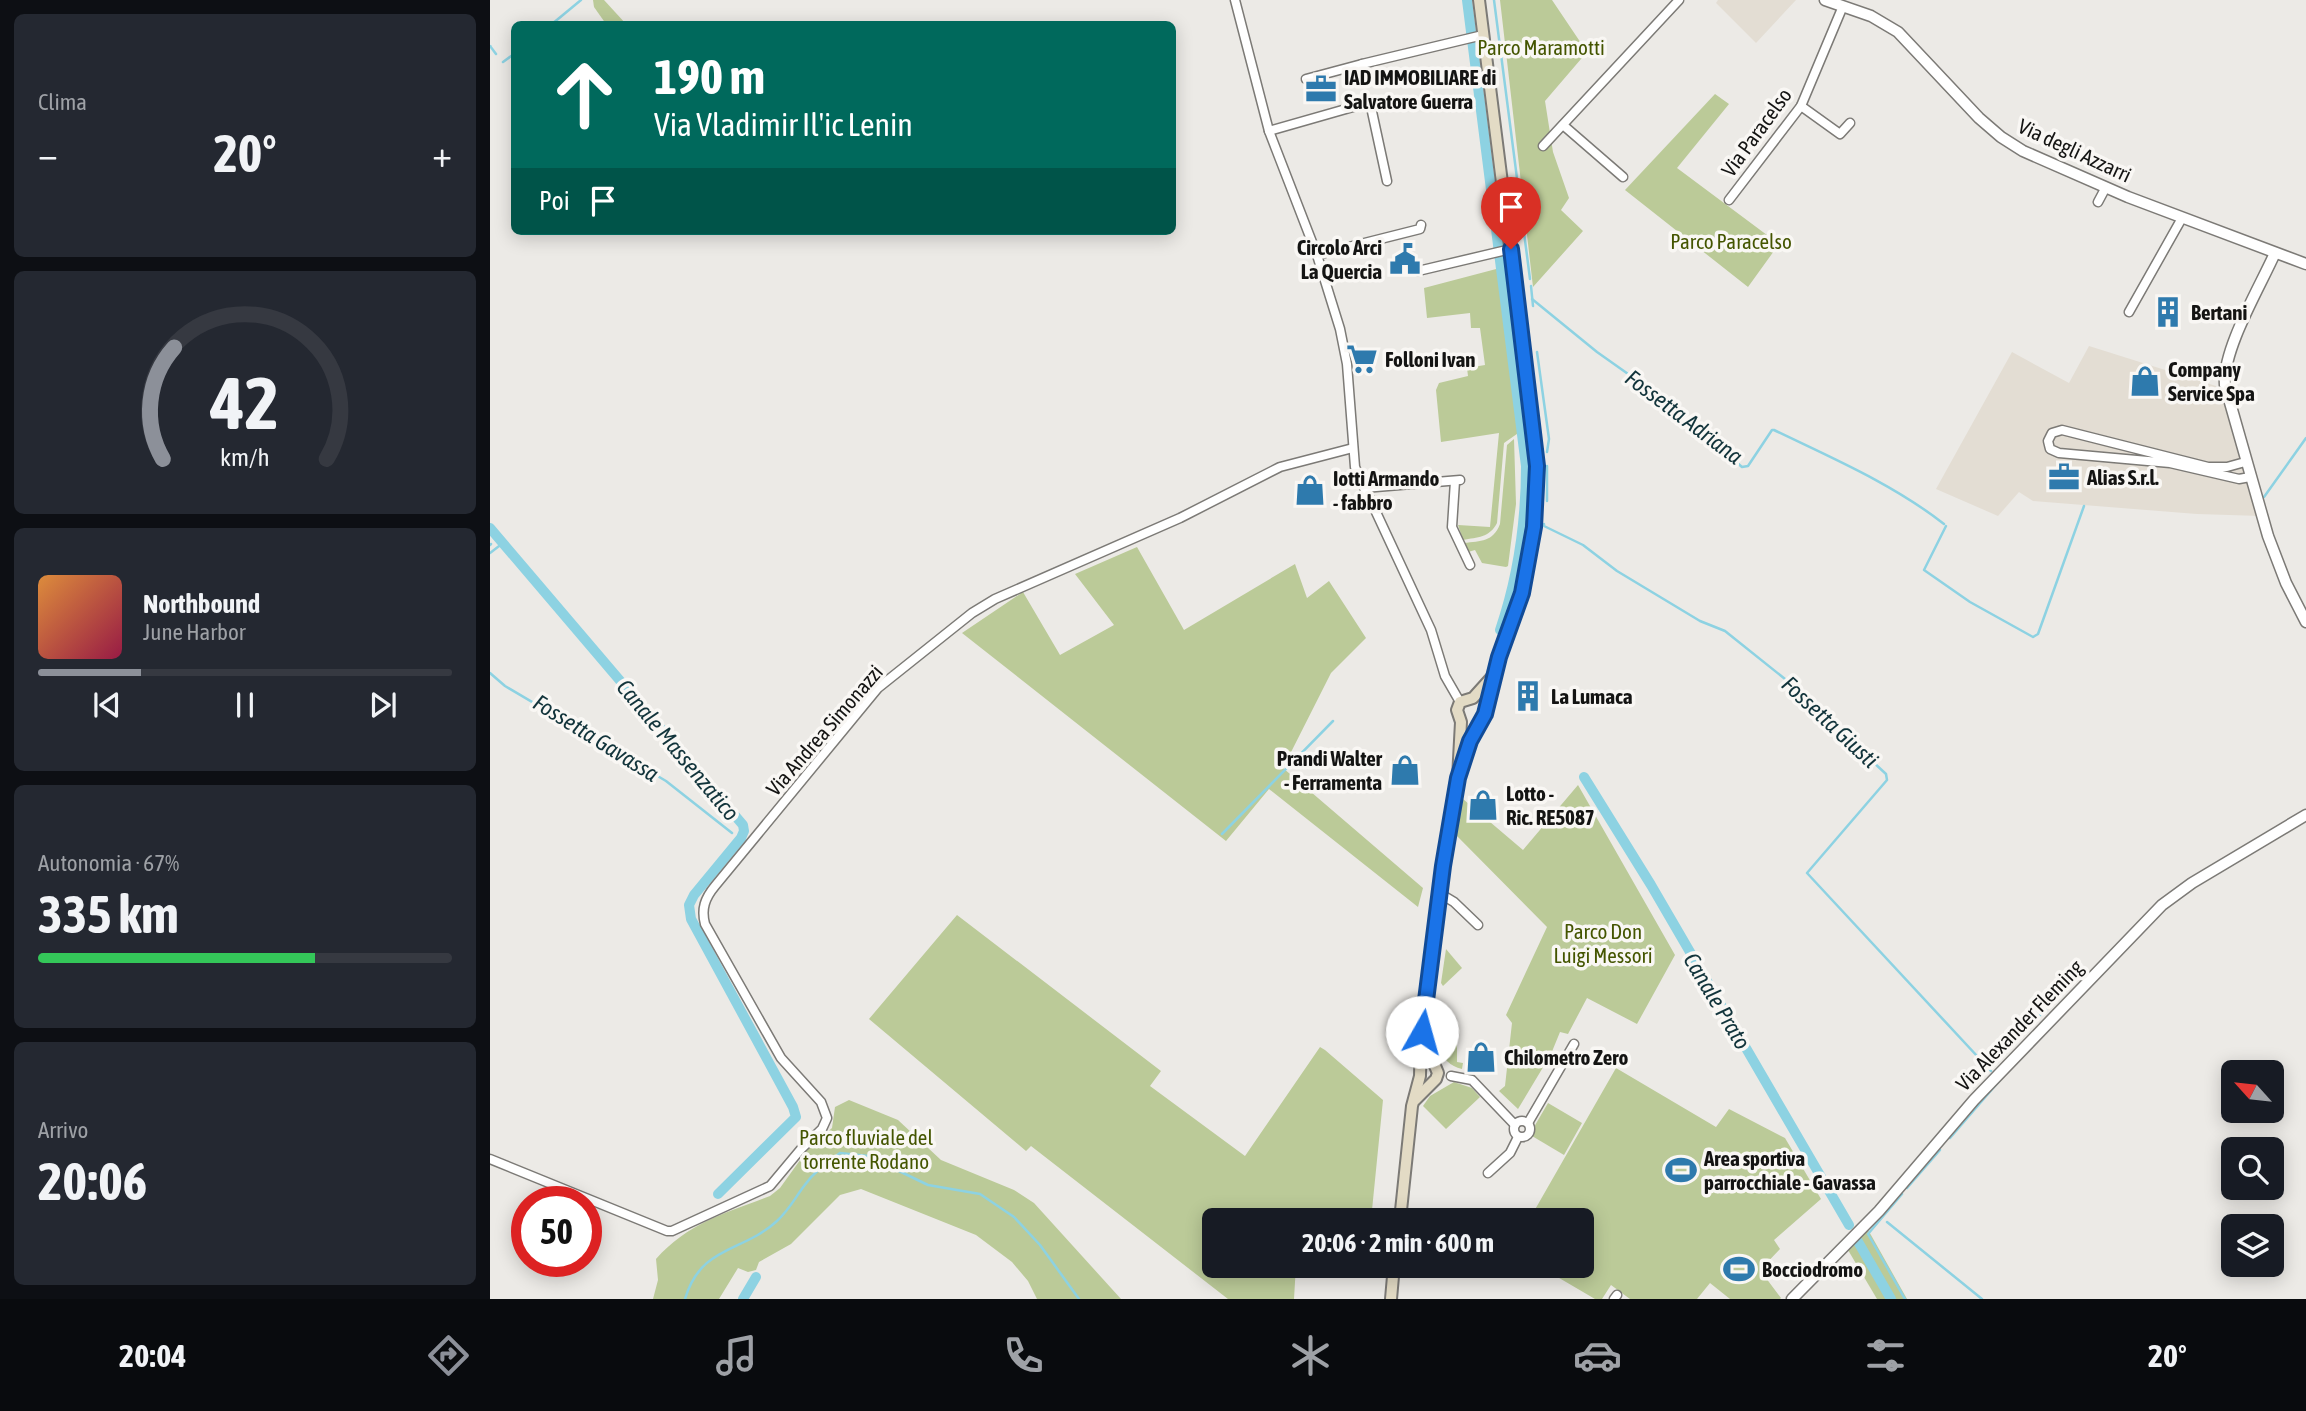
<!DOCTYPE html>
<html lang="it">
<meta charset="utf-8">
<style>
body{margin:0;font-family:"Asap Condensed",sans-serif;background:#242831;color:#f1f3f6;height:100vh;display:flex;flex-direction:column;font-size:26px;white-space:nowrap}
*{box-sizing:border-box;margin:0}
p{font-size:23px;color:#9ea1a6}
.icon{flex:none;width:38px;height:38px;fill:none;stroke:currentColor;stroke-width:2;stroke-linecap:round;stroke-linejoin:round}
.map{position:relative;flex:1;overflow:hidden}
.sheet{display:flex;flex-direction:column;gap:14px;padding:14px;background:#0d0f14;width:490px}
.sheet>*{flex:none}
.guide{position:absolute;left:21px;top:21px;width:665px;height:214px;border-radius:10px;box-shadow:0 4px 18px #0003;background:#00695c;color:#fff;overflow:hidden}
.needle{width:46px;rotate:297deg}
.fabs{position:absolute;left:1731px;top:1060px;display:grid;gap:14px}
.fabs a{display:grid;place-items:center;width:63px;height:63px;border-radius:10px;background:#171b24;box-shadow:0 4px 18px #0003;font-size:35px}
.speed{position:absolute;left:21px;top:1186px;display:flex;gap:14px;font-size:35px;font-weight:700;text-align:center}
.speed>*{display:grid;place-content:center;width:91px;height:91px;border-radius:50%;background:#171b24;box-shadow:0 4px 18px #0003;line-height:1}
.speed .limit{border:10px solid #d22;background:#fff;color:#111}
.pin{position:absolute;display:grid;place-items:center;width:60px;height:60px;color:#fff;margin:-72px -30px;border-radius:50% 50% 50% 0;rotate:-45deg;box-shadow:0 0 7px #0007}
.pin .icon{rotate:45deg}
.me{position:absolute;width:77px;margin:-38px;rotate:7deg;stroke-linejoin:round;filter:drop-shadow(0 0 5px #0008)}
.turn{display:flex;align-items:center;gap:24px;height:147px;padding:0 28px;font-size:32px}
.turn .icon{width:91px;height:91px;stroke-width:2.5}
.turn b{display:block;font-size:49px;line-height:60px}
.then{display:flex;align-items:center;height:66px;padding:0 28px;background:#0003;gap:14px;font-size:26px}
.big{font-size:52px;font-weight:700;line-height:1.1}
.sheet .tile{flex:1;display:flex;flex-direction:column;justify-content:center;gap:10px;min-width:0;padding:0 24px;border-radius:10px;background:#242831}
.sheet .dial{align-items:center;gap:0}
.dial svg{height:182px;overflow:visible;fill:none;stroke:#363941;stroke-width:7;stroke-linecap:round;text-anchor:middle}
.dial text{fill:#f1f3f6;stroke:none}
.song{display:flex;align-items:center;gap:21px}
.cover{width:84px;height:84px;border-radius:10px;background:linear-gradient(135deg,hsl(30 70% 55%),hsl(340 70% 35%))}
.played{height:7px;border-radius:4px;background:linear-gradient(90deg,#8c9099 25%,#363941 25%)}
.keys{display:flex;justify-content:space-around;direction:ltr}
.heat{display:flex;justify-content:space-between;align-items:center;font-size:38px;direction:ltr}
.charge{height:10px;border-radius:5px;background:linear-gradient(90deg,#34c759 67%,#363941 0)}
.trip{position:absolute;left:712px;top:1208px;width:392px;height:70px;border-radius:10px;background:#171b24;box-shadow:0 4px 18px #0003;font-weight:700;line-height:70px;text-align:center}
.tabs{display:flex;height:112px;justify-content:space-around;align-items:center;background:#090b0e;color:#9ea1a6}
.tabs .icon{width:49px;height:49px}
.tabs .active{color:#8c9099}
.tabs b{font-size:32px;color:#f1f3f6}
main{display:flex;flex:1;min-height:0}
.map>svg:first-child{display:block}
.built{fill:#e3ddd3}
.green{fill:#bbca98}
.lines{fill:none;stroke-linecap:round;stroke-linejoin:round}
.stream{stroke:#8dd2e2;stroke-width:2.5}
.canal{stroke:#8dd2e2;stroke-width:10}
.minor-casing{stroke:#7c7a76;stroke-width:11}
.tertiary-casing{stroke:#7c7a76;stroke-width:13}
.secondary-casing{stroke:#7c7a76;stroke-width:14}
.minor{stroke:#fff;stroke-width:8}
.tertiary{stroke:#fff;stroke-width:10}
.secondary{stroke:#e3dbc5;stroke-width:10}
.route-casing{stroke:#114b97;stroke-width:18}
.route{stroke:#1a73e8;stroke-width:12}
.labels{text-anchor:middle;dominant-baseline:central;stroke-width:7;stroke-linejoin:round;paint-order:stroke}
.park-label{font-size:21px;fill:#450;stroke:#f9f7f4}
.poi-label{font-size:21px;font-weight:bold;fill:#141413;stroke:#f9f7f4;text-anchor:start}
.street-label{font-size:21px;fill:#141413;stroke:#f9f7f4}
.water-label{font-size:23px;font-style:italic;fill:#12343b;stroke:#f9f7f4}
</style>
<main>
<section class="sheet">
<div class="tile"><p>Clima</p>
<div class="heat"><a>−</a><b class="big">20°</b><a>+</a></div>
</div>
<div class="tile dial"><svg viewBox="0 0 100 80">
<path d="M14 69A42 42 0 1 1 86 69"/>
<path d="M14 69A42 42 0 0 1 19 20" stroke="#8c9099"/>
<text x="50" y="56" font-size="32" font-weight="700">42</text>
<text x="50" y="72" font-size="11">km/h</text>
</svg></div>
<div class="tile">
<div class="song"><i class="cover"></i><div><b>Northbound</b><p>June Harbor</p></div></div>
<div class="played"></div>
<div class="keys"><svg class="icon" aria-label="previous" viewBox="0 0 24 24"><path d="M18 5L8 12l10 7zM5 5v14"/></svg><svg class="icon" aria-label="pause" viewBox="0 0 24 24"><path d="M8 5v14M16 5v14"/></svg><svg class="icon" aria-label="next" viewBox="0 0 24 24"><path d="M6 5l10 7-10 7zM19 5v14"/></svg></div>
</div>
<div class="tile"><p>Autonomia · 67%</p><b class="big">335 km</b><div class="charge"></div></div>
<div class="tile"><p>Arrivo</p><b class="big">20:06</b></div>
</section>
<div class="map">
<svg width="1816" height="1299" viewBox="0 0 1816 1299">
<rect width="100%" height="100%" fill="#eceae6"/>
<g class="built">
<polygon points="1228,0 1306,0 1266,43 1226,3"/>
<polygon points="1599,346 1726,386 1756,446 1771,516 1707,514 1543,501 1529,492 1508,516 1446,489 1522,352 1579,383"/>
</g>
<g class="green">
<polygon points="103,0 114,0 136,24 116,24 104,7"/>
<polygon points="1010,0 1062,0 1097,52 1055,101 1063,152 1079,198 1071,210 1093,231 1043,287"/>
<polygon points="1225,94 1239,104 1187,168 1289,244 1258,287 1135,190"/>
<path d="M1010 268 1030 429H1034L1014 443 1007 523C999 538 988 537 973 540L968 525 1000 527 1009 433 951 442 946 390 949 383 978 376 977 368 995 365 990 328H981L980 313 937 318 934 288Z"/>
<path d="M1024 439 1026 504 1018 566 1016 567 992 563 985 550 978 552 974 543C991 541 1003 542 1010 524L1017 445Z"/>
<polygon points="647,547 694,630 805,564 817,598 839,581 876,638 841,673 793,768 933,888 928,907 779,789 736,841 472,633 533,592 570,655 624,625 585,574"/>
<polygon points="1088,785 1185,955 1147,1024 1097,998 1078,1034 1070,1032 1061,1054 1028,1109 1009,1091 1015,1086 1022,1023 1016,1015 1057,927 966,835 973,799 1033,850"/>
<polygon points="467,915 671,1071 660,1086 755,1156 830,1047 835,1050 893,1100 881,1220 837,1220 831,1215 827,1220 724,1220 724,1265 806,1265 804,1299 738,1299 541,1146 536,1151 379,1019"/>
<polygon points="956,949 972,968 953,986 951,983"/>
<path d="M947 1018 967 1041V1062L973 1063 972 1069C948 1063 944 1040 947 1018Z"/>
<polygon points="1126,1068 1226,1127 1239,1109 1295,1138 1331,1199 1284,1240 1290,1249 1270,1270 1291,1298 1290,1299 1240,1299 1220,1283 1207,1299 1140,1299 1121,1285 1112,1299 1105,1299 1047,1265 1092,1265 1092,1220 1039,1220"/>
<polygon points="964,1082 982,1088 990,1097 956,1129 933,1106 940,1096"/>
<path d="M359 1100 408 1120 451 1160 524 1190 544 1203 631 1299H547L538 1281 522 1262 486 1235 371 1189 350 1195 301 1244 269 1262 266 1270 258 1272 248 1268 229 1299H163L168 1280 166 1259C198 1223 236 1213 280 1196L290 1188 318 1149 342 1128 345 1107Z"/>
<polygon points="1058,1103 1092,1123 1074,1155 1042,1136 1044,1127"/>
<polygon points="1378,1230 1381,1235 1417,1299 1387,1299 1358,1250"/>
</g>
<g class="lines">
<g class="stream">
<polyline points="1004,0 1040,279"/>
<polyline points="62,24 91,0"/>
<polyline points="0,46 6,54"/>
<polyline points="13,62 24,54"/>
<polyline points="1041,286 1043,306"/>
<path d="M1042 299 1107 352 1165 393 1252 467 1258 466 1282 430H1284C1342 458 1403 484 1454 524"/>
<polyline points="1047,352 1059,439 1057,452"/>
<polyline points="1774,497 1816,438"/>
<polyline points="1057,501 1057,466"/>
<polyline points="1054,524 1054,526 1093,545 1127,571 1210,621 1235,631 1310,691 1326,709 1396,774 1397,780 1317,873 1501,1071"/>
<polyline points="1456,526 1434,570 1480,602 1543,637 1548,634 1594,506"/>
<polyline points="0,545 1,544"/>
<polyline points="0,553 13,543"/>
<polyline points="0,673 15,686 176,781 242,833"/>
<polyline points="732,834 843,721"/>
<polyline points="1535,1031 1565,999"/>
<polyline points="1503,1064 1529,1037"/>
<polyline points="1460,1138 1510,1080"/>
<polyline points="1417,1188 1450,1150"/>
<polyline points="1412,1194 1378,1234 1415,1299"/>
<polyline points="1397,1222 1492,1299"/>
<path d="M195 1299C211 1245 252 1253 287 1221 299 1210 305 1198 314 1186 324 1172 336 1163 350 1153L378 1156 438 1185 490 1194 524 1217 550 1245 589 1299"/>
</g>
<g class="canal">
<path d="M977 0 1036 466C1036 522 1028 577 1010 630"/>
<polyline points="0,528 253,825 254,831 251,838 204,895 199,905 201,919 303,1107 306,1117 228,1194"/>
<polyline points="1094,777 1161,885 1359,1225"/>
<polyline points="1367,1240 1401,1299"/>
<polyline points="253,1299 266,1277"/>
</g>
<defs>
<g id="minor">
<polyline points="745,0 779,131 827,255 850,329 857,364 865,467 941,630 955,676 970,702"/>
<polyline points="873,69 872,64 993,35"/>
<polyline points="816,79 872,64"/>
<polyline points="1311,106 1350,134 1360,123"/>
<polyline points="1073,125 1133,177"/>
<polyline points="779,131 877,103 881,107 897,181"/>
<polyline points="1053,146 1189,0"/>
<polyline points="1239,200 1311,106 1353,6"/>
<polyline points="1608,202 1616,187"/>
<polyline points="827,255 930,229 931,225"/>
<polyline points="928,271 1021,249"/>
<polyline points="1639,312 1692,218"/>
<polyline points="1755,462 1737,467 1718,467 1572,430 1562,433 1558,441 1560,449 1569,453 1680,463 1749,479 1760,477"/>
<polyline points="965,481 962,527 980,565"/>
<polyline points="874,488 970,480"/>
<polyline points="949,893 964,902 988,925"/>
<polyline points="961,1076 982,1080 1025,1125"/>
<circle cx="1032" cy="1129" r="8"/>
<polyline points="1038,1123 1084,1044"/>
<path d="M0 1159 177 1231H182L280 1186 311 1149 332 1129 337 1118 331 1102 291 1058 215 924C211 909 215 898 225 886L388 688 482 613 505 599 690 518 790 467 863 448"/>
<polyline points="998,1173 1020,1153 1028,1137"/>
<polyline points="1124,1299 1127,1295"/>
</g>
<g id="tertiary">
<polyline points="1335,0 1381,16 1408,32 1489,118 1511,137 1533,151 1638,197 1816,264"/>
<path d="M1785 253C1770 287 1732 350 1735 385L1778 536 1796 583 1816 622"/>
<polyline points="1302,1299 1389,1211 1484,1100 1672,905 1702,883 1816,815"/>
</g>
<g id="secondary">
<polyline points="968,778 980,741 995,714 1009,657 1036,577 1046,497 1047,466 1043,429 989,0"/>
<polyline points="925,1100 946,1079 948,1073 932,1035"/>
<polyline points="910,1220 922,1106 930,1076 931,1032 952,866 968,778 971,722 967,710 970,702 983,698 1001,678"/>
<polyline points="901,1299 904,1265"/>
</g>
</defs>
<use href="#minor" class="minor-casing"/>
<use href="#tertiary" class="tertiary-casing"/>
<use href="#secondary" class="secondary-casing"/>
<use href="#minor" class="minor"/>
<use href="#tertiary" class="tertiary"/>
<use href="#secondary" class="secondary"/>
</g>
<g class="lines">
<defs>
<polyline id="route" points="932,1032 953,866 968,778 980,741 995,714 1009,657 1032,593 1044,527 1047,466 1021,249"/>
</defs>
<use href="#route" class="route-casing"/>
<use href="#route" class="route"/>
</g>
<defs>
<symbol id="office-bare" viewBox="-9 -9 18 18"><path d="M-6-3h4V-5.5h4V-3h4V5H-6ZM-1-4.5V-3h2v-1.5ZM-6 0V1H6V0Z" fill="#2e7aad" stroke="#f9f7f4" stroke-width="2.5" paint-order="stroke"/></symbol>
<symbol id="civic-bare" viewBox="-9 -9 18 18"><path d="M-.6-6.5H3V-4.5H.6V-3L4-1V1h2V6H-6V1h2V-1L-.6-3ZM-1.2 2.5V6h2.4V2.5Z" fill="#2e7aad" stroke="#f9f7f4" stroke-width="2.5" paint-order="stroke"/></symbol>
<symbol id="building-bare" viewBox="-9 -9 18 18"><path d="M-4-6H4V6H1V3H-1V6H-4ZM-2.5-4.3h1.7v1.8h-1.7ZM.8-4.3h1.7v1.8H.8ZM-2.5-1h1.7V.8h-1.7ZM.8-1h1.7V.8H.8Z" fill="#2e7aad" stroke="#f9f7f4" stroke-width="2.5" paint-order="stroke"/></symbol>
<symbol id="supermarket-bare" viewBox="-9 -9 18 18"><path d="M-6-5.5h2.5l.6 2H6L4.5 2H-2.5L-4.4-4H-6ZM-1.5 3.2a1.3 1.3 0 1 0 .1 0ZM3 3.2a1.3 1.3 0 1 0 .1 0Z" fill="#2e7aad" stroke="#f9f7f4" stroke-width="2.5" paint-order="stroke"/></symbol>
<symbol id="shop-bare" viewBox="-9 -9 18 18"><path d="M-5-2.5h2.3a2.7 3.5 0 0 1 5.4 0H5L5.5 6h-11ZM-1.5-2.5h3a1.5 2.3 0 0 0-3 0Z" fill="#2e7aad" stroke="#f9f7f4" stroke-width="2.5" paint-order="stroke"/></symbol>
<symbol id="stadium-bare" viewBox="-9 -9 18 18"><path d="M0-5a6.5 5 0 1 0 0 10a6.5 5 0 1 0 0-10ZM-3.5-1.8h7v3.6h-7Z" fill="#2e7aad" stroke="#f9f7f4" stroke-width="2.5" paint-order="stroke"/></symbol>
</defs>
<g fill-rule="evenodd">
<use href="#office-bare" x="809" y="67" width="44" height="44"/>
<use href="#civic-bare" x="893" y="237" width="44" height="44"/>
<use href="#building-bare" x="1656" y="290" width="44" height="44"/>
<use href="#supermarket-bare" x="850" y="337" width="44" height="44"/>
<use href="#shop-bare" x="1633" y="359" width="44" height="44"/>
<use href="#office-bare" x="1552" y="455" width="44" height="44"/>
<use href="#shop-bare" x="798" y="468" width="44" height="44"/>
<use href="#building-bare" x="1016" y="674" width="44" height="44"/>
<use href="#shop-bare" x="893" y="748" width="44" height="44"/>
<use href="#shop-bare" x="971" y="783" width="44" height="44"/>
<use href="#shop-bare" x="969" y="1035" width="44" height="44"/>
<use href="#stadium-bare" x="1169" y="1148" width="44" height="44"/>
<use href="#stadium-bare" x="1227" y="1247" width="44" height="44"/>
</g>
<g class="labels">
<g class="park-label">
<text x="1051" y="47">Parco Maramotti</text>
<text x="1241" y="241">Parco Paracelso</text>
<text x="1113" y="931">Parco Don<tspan x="1113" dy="24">Luigi Messori</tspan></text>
<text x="376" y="1137">Parco fluviale del<tspan x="376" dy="24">torrente Rodano</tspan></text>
</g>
<g class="poi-label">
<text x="854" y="77">IAD IMMOBILIARE di<tspan x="854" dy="24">Salvatore Guerra</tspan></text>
<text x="892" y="247" text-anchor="end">Circolo Arci<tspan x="892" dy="24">La Quercia</tspan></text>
<text x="1701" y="312">Bertani</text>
<text x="895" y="359">Folloni Ivan</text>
<text x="1678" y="369">Company<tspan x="1678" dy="24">Service Spa</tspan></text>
<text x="1597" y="477">Alias S.r.l.</text>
<text x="843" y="478">Iotti Armando<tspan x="843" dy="24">- fabbro</tspan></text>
<text x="1061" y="696">La Lumaca</text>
<text x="892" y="758" text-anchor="end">Prandi Walter<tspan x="892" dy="24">- Ferramenta</tspan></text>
<text x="1016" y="793">Lotto -<tspan x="1016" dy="24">Ric. RE5087</tspan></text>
<text x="1014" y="1057">Chilometro Zero</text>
<text x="1214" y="1158">Area sportiva<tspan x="1214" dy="24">parrocchiale - Gavassa</tspan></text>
<text x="1272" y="1269">Bocciodromo</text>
</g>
<g class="street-label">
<text transform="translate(1266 132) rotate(-54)">Via Paracelso</text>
<text transform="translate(1585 150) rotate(25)">Via degli Azzarri</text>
<text transform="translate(334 730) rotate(-49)">Via Andrea Simonazzi</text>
<text transform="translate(1529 1025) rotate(-46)">Via Alexander Fleming</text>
</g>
<g class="water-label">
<text transform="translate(1194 417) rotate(37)">Fossetta Adriana</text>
<text transform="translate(1340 722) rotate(43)">Fossetta Giusti</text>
<text transform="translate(106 738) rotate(32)">Fossetta Gavassa</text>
<text transform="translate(188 750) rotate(50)">Canale Massenzatico</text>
<text transform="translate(1227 1001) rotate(59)">Canale Prato</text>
</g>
</g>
</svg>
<div class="fabs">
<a><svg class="needle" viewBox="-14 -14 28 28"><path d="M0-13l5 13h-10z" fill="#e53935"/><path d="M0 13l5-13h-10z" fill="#9ea1a6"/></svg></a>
<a><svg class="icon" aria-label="search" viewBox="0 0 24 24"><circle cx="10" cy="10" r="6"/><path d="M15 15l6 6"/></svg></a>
<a><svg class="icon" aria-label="layers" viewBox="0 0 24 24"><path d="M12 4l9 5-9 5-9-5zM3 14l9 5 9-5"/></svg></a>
</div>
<div class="speed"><div class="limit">50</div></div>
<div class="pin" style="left:1021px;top:249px;background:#d93025"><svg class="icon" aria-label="arrive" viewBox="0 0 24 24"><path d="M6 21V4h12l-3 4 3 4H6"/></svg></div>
<svg class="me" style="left:932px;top:1032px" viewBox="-20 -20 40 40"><circle r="19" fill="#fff"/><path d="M0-13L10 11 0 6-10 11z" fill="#1a73e8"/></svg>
<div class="trip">20:06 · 2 min · 600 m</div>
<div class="guide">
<div class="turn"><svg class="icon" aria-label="ahead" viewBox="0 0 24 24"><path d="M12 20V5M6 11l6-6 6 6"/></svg><div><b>190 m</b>Via Vladimir Il'ic Lenin</div></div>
<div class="then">Poi<svg class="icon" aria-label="arrive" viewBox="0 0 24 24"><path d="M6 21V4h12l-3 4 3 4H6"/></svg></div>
</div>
</div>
</main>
<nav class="tabs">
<b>20:04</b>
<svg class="icon active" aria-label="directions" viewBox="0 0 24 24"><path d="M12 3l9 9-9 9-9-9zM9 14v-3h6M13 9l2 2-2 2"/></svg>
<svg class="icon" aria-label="music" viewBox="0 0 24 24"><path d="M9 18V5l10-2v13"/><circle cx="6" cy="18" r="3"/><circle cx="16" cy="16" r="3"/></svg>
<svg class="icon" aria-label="phone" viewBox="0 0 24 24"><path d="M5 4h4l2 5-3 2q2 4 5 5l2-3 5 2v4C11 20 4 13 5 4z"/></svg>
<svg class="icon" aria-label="climate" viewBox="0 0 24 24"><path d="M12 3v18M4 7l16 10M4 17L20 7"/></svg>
<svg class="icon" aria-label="car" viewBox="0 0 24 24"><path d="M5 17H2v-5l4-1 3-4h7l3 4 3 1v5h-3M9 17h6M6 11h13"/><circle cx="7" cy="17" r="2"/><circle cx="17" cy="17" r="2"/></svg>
<svg class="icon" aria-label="filters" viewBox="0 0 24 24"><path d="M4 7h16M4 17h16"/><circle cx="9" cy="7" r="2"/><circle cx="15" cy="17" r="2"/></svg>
<b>20°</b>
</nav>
